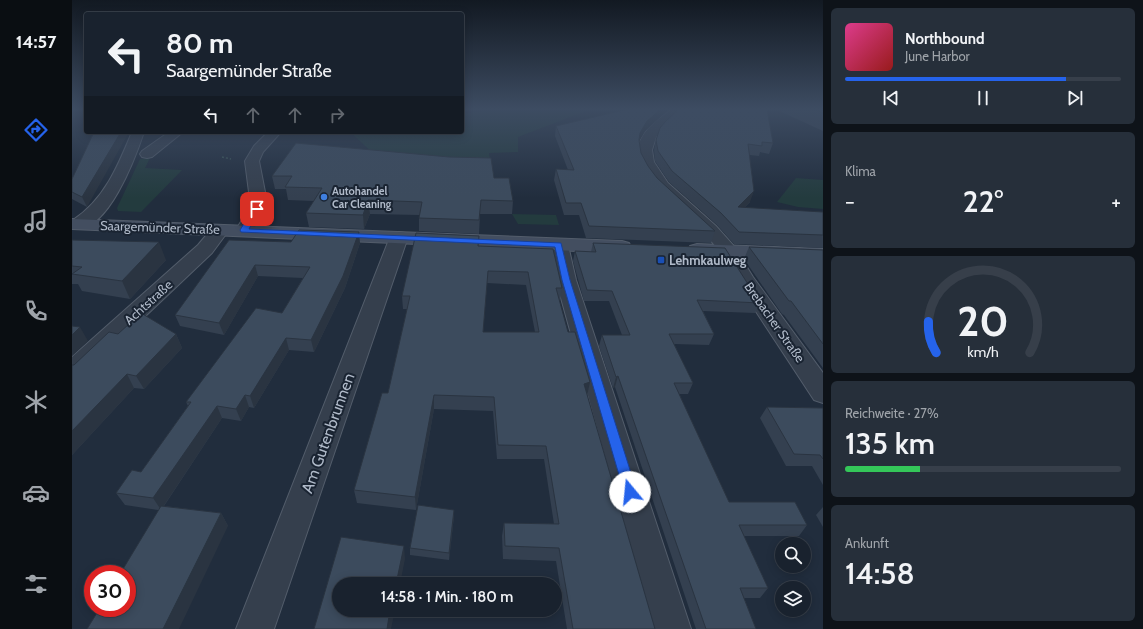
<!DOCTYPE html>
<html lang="de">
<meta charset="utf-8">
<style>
body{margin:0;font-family:Cabin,sans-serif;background:#262f3a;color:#f1f3f6;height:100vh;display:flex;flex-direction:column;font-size:15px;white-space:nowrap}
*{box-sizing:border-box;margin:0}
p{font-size:13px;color:#9fa4aa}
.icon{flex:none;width:22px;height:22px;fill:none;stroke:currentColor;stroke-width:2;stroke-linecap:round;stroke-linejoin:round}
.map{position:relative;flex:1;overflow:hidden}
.sheet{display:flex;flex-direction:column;gap:8px;padding:8px;background:#0e1319;width:320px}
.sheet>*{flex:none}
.guide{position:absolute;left:12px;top:12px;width:380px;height:122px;border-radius:4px;box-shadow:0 2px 10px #0003,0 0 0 1px #373f4a;background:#19222e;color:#f1f3f6;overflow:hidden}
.buttons{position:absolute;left:703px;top:537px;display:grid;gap:8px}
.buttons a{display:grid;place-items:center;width:36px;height:36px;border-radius:50%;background:#19222e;box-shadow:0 2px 10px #0003,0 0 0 1px #373f4a;font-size:20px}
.speed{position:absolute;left:12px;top:565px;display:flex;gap:8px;font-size:20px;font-weight:700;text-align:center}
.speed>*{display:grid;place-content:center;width:52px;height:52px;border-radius:50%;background:#19222e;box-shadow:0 2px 10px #0003,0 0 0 1px #373f4a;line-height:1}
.speed .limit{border:6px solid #d22;background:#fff;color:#111}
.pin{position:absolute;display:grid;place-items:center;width:34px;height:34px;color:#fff;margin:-17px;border-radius:8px;box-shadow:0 2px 6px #0006}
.me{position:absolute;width:44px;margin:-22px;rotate:343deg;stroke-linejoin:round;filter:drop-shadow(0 0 3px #0008)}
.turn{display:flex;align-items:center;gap:14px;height:84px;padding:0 16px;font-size:18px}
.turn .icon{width:52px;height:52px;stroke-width:2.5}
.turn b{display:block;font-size:28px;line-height:34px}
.lanes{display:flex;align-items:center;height:38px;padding:0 16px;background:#0003;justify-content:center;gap:20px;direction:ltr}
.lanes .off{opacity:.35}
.big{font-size:30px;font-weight:600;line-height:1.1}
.sheet .tile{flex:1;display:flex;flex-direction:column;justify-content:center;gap:6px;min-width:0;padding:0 14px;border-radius:6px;background:#262f3a}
.sheet .dial{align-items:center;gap:0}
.dial svg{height:104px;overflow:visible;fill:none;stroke:#373f4a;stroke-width:7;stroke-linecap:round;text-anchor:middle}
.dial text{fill:#f1f3f6;stroke:none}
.song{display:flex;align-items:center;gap:12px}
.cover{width:48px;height:48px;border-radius:6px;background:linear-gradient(135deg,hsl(330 70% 55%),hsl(0 70% 35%))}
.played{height:4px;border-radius:2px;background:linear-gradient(90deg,#2563eb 80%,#373f4a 80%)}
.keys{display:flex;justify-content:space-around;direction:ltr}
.heat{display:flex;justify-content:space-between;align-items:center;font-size:22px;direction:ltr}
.charge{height:6px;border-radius:3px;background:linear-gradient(90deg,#34c759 27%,#373f4a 0)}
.trip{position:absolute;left:260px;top:577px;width:230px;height:40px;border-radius:20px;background:#19222e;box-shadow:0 2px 10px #0003,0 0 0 1px #373f4a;font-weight:600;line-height:40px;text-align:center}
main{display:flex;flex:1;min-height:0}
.tab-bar{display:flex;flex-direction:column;width:72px;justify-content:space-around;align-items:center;background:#0a0e12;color:#9fa4aa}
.tab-bar .icon{width:28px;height:28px}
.tab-bar .current{color:#2563eb}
.tab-bar b{font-size:18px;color:#f1f3f6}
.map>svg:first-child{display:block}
.green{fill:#233b3e}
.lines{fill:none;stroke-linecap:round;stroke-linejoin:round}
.street-casing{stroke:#535d6b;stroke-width:2}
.secondary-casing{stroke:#535d6b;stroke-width:2}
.path{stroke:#3e5758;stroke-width:1.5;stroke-dasharray:2 2;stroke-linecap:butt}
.street{fill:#353f4d;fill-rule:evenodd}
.secondary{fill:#434e60;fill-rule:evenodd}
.wall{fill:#344050;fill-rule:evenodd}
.shaded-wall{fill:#2a3441}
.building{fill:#3c4b5d;stroke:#2a3441;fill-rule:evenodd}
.route{fill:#2563eb;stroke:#184099}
.shop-dot{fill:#3f7fe0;stroke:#1a2432;stroke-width:1.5}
.transit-dot{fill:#1a4fb4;stroke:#1a2432;stroke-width:1.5}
.labels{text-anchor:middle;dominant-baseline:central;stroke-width:4;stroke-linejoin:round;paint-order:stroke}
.far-poi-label{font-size:11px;font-weight:bold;fill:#b0bac9;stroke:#1a2432;text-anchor:start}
.street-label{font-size:13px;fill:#b0bac9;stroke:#1a2432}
.poi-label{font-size:13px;font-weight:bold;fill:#b0bac9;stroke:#1a2432;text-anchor:start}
.near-street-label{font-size:16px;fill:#b0bac9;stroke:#1a2432}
</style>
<main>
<nav class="tab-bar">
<b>14:57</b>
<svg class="icon current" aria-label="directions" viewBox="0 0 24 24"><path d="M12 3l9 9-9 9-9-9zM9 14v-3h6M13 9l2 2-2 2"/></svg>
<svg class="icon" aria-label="music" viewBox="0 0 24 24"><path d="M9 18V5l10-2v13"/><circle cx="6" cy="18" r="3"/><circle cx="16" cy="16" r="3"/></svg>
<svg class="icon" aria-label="phone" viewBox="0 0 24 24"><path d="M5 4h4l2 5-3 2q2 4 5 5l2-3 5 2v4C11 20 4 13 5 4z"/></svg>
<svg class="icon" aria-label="climate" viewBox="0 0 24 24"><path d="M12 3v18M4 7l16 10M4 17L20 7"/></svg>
<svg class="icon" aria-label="car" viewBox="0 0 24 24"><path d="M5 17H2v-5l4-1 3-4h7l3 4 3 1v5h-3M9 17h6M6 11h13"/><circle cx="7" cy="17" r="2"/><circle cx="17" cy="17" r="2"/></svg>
<svg class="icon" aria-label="filters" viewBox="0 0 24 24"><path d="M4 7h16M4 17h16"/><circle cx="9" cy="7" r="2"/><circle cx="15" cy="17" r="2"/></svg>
</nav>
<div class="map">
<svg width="751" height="629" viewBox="0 0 751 629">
<rect width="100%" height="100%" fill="#212d3d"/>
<g class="green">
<polygon points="424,109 519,109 446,137 446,152 417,153 419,170 301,153 278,132 390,132 390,114"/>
<polygon points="78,158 73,168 110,170 69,212 46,211 45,208 68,159"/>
<polygon points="724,178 751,180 751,209 726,207 705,202"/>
<polygon points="440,214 484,215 487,225 446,224"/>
</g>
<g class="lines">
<defs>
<g id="street">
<path d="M600 109H613L590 129 584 137 580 150 582 162 596 183 644 226 661 245 681 277 751 373V403L742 400C716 360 690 321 664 281 655 269 650 254 640 242 619 219 565 184 566 150 567 132 587 119 600 109Z"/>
<path d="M60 132H72C64 156 35 236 1 228V220C32 200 46 166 60 132Z"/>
<polygon points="97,132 111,132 80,157 75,158 70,157 68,154 70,151"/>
<polygon points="196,132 209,132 191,152 187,161 193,192 193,205 189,217 178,235 172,236 166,235 163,231 172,217 176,205 177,192 173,161 182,146"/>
<polygon points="148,225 154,226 157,230 140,253 9,377 0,380 0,357 126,245 142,226"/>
<polygon points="327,232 333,233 336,237 202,629 164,629 318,237 321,233"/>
<polygon points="487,239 494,241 496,245 504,280 619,629 581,629 484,280 478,245 480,241"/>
</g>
<g id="secondary">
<polygon points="0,219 550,241 557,243 559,247 557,251 550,253 0,229"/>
<polygon points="625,244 751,249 751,261 625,256 618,254 616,250 618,246"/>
</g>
</defs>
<use href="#street" class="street-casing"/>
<use href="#secondary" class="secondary-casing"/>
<polyline class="path" points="150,157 159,159"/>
<use href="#street" class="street"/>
<use href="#secondary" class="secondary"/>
</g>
<g class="wall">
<polygon points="556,109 597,109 573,131 567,141 569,153 576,166 585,178 643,231 639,243 514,238 507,215 492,215 482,180 484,169 496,170 483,136 484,126"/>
<polygon points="607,109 701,143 697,154 688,152 687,156 678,155 678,202 672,208 751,212 751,248 662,244 645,225 597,182 583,161 582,150 584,140"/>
<polygon points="703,109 751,109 751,131"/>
<polygon points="22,132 15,207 0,199 0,179"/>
<polygon points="200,176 422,178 441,201 440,214 408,214 407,234 347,231 347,215 298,214 292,229 237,227 234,213 242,201 216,200 214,189 203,189"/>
<polygon points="0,240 94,260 58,299 10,291 6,284 0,284"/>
<polygon points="219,242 288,243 273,288 242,352 217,350 182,408 177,407 169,421 150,418 92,506 149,513 156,526 86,510 53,505 44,493 69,472 116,406 114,402 210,313 231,278 186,276 152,335 108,326 103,315"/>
<polygon points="521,243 688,303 683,313 631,311 642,334 637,345 602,344 621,383 616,394 607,394 657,502 735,525 727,536 672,536 696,588 688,598 672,598 684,629 624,629 543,387 541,388 527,346 530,335 550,335 537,301 512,301 501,261 503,251 519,252"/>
<path d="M406 246 490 288 488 301H487L496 332 518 382 515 394 583 629H495L484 561 431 559 430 536 432 523 482 524 472 459H425L421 411 362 409 344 510 285 503 282 490 316 393 335 309H331L330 296ZM415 283 454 285 463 332H411Z"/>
<polygon points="677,247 751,250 751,368 712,315 710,314 672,259"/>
<polygon points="46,334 104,334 110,348 72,389 62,388 0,455 0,365"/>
<polygon points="695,407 751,408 751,485 740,466 714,466 688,418"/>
<polygon points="751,507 751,527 744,515"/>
<polygon points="382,510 382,516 377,560 338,555 338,548"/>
</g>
<g class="shaded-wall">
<polygon points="0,109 2,109 0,126"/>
<polygon points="589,109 597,109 573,131 566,143 568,133 575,121"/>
<polygon points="49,132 57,132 15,207 10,197"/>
<polygon points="682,191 678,202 661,219 666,207"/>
<polygon points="296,200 298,214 292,229 291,215"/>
<polygon points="287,232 288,243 273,288 242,352 239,340"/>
<polygon points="87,242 94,260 58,299 50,281"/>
<polygon points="183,265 186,276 152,335 147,323"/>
<polygon points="8,327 16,341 0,356 0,335"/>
<polygon points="104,334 110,348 72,389 64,376"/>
<polygon points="214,338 217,350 182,408 178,396"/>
<polygon points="55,374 62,388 0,455 0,431"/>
<polygon points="546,376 543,387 541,388 544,377"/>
<polygon points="518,382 515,396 512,384"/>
<polygon points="173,395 177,407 169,421 164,409"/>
<polygon points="362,395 362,409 344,510 343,497"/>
<polygon points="145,406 150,418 89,510 81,498"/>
<polygon points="382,510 382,516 377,560 377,553"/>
<polygon points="149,513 156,526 107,629 91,629"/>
<polygon points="332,546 333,559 328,584 324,584"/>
<polygon points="318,610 323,610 319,629 315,629"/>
</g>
<g class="building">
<polygon points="556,109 589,109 575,121 568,133 567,140 569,153 576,166 585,178 643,231 517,226 509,203 494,203 484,169 502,170 484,126"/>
<polygon points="607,109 695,109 701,143 690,142 690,146 676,144 682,191 666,207 751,212 751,235 667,232 649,213 600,171 586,151 584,140 588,128 594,121"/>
<polygon points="742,109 751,109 751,113"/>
<polygon points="22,132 49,132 10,197 0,192 0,179"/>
<polygon points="224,143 377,157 419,158 422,178 437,178 441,201 409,200 407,220 347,218 350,202 296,200 291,215 234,213 250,188 213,187 220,176 200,176"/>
<polygon points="227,230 287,232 271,276 239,340 214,338 178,396 173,395 164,409 145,406 81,498 44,493 60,470 69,472 119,402 114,402 184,308 210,313 238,267 183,265 147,323 103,315 157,240 219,242"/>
<path d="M344 233 407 236 406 246 481 249 490 288H484L496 332H503L518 382 512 384 583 629H501L487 548 433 546 432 523 487 524 474 446 426 445 422 397 362 395 343 497 282 490 310 393H316L338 296H330ZM416 271 456 272 467 332H411Z"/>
<polygon points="0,240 87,242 50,281 0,274 10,267 0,266"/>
<polygon points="521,243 653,248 688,303 625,300 642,334 597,334 621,383 602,383 657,502 723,502 735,525 667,525 696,588 668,588 684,629 634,629 546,376 544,377 530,335 558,335 540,291 515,290 503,251 524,252"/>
<polygon points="677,247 751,250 751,344 719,301 717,301"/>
<polygon points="69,313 104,334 64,376 55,374 0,431 0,365 2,365 37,332 46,334"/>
<polygon points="0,326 8,327 0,335"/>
<polygon points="695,407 751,408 751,459 748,455 722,454"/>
<polygon points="346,505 382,510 377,553 338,548"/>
<polygon points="89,506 149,513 91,629 15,629 28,608 55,608 55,574 48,574"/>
<polygon points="269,537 332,546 324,584 267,584 267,610 318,610 315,629 242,629"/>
</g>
<linearGradient id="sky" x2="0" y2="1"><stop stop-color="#121922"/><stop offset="0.55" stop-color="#3d4c62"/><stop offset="1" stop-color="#3d4c62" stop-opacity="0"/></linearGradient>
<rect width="751" height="198" fill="url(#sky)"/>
<polygon class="route" points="185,207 188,209 177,229 489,243 498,280 565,492 563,496 558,498 554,496 552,492 490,280 483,247 169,232 168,230 181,209"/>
<circle class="shop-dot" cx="252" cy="197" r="4"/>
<rect class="transit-dot" x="585" y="256" width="8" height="8" rx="2"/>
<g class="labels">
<g class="far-poi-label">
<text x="260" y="191">Autohandel<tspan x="260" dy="13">Car Cleaning</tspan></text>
</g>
<g class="street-label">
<text transform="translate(88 227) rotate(2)">Saargemünder Straße</text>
<text transform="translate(76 302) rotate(-42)">Achtstraße</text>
<text transform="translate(703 322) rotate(55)">Brebacher Straße</text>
</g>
<g class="poi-label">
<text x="597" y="260">Lehmkaulweg</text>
</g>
<g class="near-street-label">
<text transform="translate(256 433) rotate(-70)">Am Gutenbrunnen</text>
</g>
</g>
</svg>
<div class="buttons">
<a><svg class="icon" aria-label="search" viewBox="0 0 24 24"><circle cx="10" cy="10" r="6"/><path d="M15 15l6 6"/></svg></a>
<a><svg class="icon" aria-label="layers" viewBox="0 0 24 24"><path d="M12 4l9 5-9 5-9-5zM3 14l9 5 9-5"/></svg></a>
</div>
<div class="speed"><div class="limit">30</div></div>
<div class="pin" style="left:185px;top:209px;background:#d93025"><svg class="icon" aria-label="arrive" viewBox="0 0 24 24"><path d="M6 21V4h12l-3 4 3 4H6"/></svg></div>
<svg class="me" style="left:558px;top:492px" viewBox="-20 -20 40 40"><circle r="19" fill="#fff"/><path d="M0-13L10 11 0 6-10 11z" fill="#2563eb"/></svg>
<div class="trip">14:58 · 1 Min. · 180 m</div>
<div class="guide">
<div class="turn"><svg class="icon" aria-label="left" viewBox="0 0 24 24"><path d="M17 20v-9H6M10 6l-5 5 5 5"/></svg><div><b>80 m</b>Saargemünder Straße</div></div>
<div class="lanes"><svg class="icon" aria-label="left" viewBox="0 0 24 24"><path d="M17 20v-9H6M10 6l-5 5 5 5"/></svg><svg class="icon off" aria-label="ahead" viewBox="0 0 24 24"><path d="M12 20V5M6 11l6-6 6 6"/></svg><svg class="icon off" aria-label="ahead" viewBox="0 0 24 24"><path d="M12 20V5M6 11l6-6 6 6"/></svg><svg class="icon off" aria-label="right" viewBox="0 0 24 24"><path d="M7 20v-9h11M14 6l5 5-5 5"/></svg></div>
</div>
</div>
<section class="sheet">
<div class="tile">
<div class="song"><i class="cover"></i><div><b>Northbound</b><p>June Harbor</p></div></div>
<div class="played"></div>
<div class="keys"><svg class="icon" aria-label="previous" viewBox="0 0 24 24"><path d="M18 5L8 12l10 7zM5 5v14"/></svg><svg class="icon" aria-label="pause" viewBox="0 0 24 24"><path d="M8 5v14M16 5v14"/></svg><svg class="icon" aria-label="next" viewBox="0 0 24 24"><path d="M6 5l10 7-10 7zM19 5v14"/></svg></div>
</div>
<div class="tile"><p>Klima</p>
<div class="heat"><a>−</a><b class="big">22°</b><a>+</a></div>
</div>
<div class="tile dial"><svg viewBox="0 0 100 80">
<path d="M14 69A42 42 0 1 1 86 69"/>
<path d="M14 69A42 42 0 0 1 8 45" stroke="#2563eb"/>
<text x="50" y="56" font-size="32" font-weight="700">20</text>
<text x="50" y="72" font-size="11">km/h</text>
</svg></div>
<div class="tile"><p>Reichweite · 27%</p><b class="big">135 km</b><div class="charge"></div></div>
<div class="tile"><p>Ankunft</p><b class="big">14:58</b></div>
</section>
</main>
